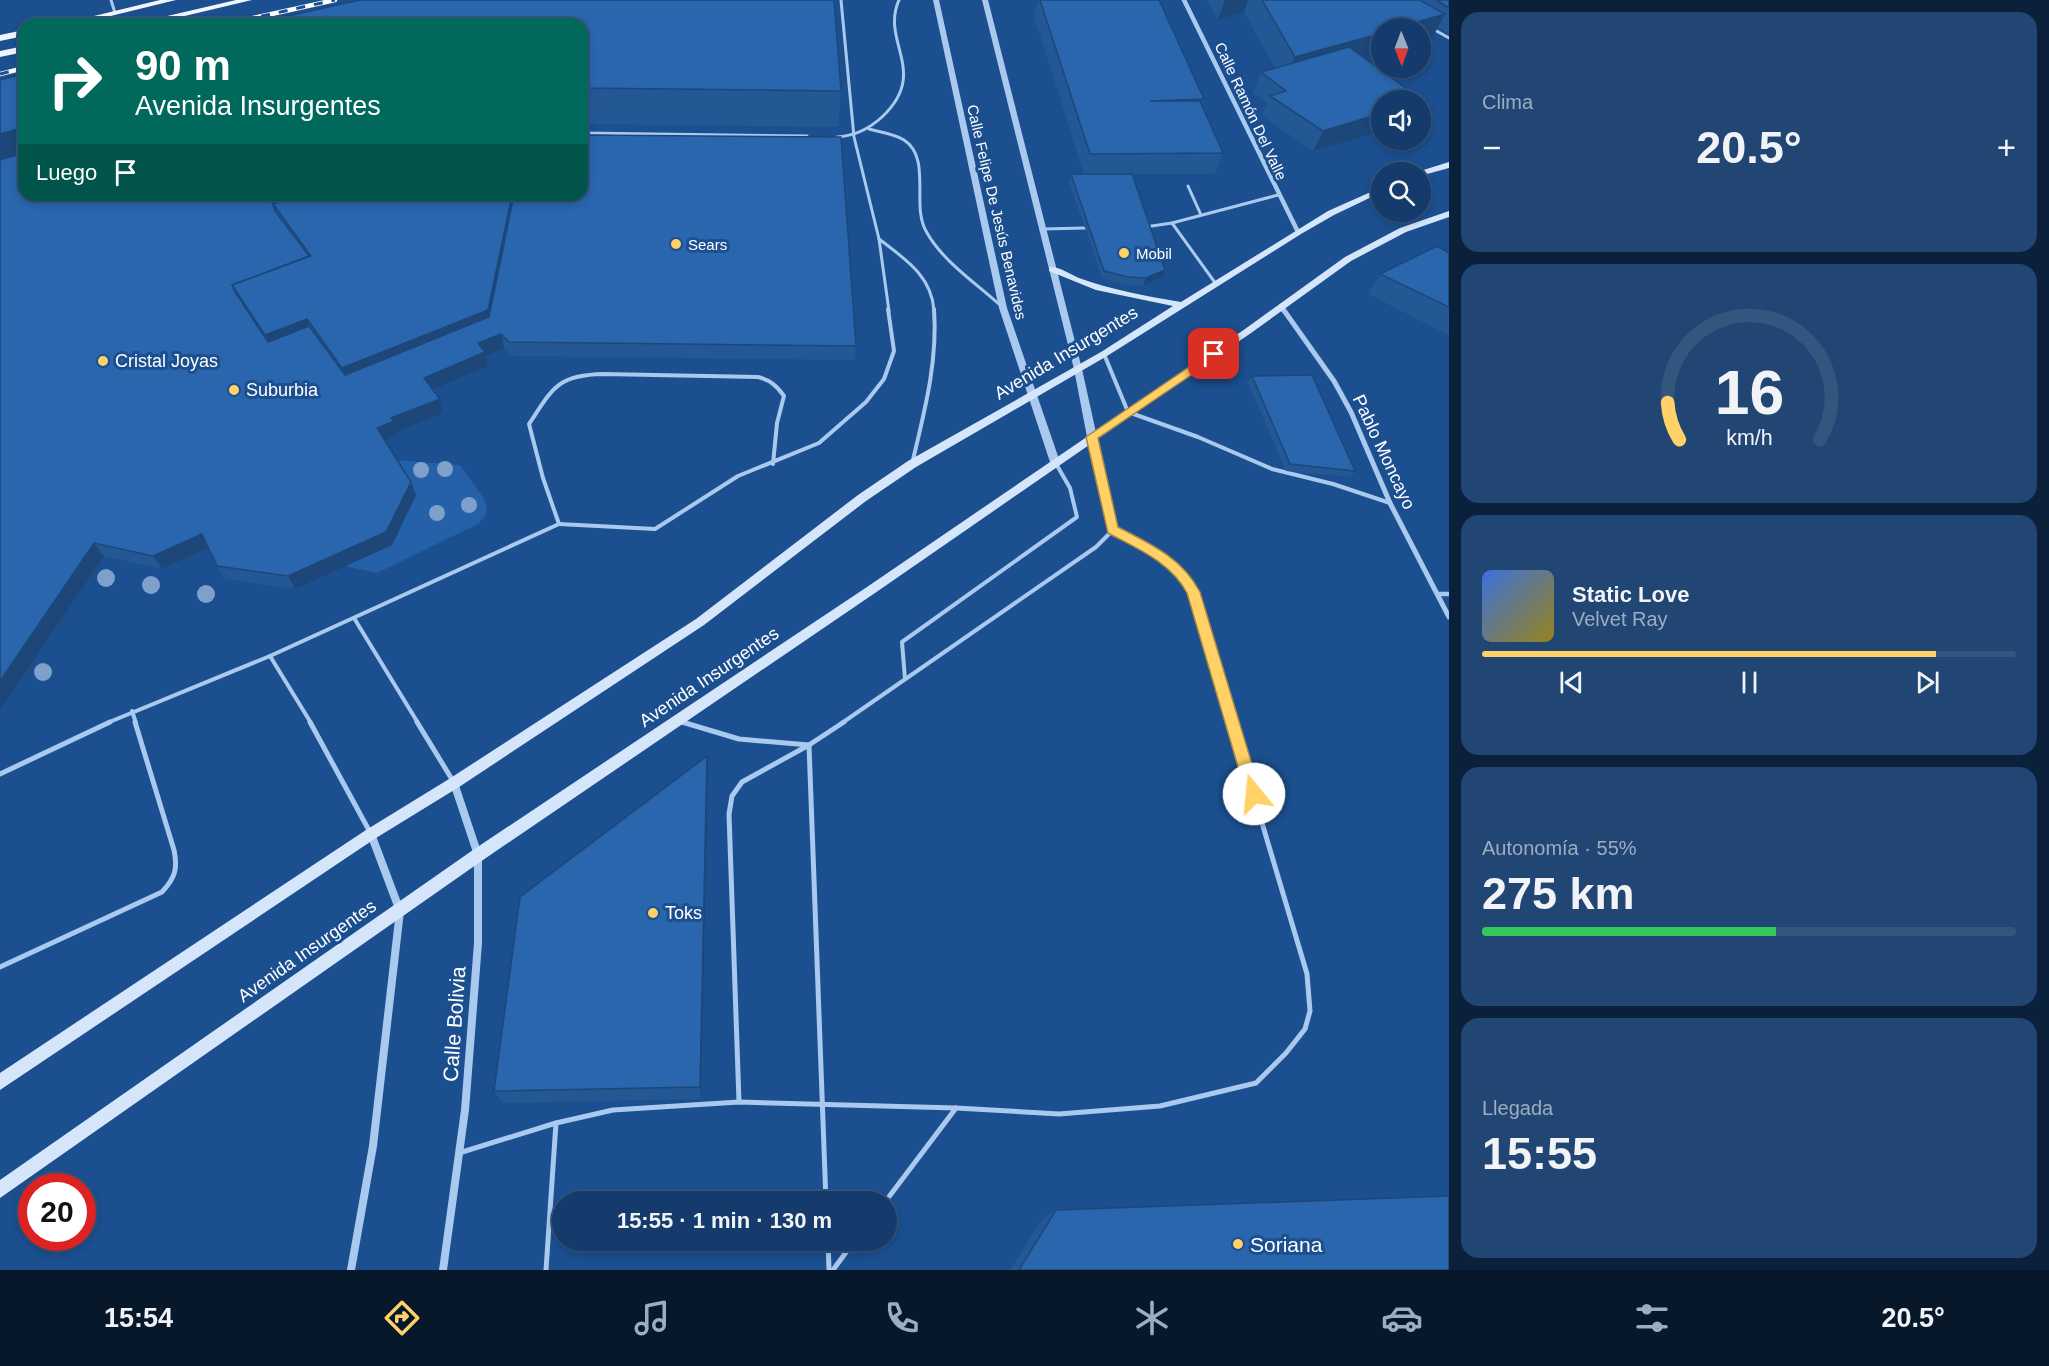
<!DOCTYPE html>
<html lang="es">
<meta charset="utf-8">
<style>
body{margin:0;font-family:Arial,sans-serif;background:#214673;color:#f1f3f6;height:100vh;display:flex;flex-direction:column;font-size:22px;white-space:nowrap}
*{box-sizing:border-box;margin:0}
p{font-size:20px;color:#9dadc1}
.icon{flex:none;width:33px;height:33px;fill:none;stroke:currentColor;stroke-width:2;stroke-linecap:round;stroke-linejoin:round}
.map{position:relative;flex:1;overflow:hidden}
.details{display:flex;flex-direction:column;gap:12px;padding:12px;background:#0b203b;width:600px}
.details>*{flex:none}
.guide{position:absolute;left:18px;top:18px;width:570px;height:183px;border-radius:18px;box-shadow:0 3px 9px #0003,0 0 0 2px #33557e;background:#00695c;color:#fff;overflow:hidden}
.needle{width:39px;rotate:179deg}
.buttons{position:absolute;left:1371px;top:18px;display:grid;gap:12px}
.buttons a{display:grid;place-items:center;width:60px;height:60px;border-radius:50%;background:#143b6b;box-shadow:0 3px 9px #0003,0 0 0 2px #33557e;font-size:30px}
.speed{position:absolute;left:18px;top:1173px;display:flex;gap:12px;font-size:30px;font-weight:700;text-align:center}
.speed>*{display:grid;place-content:center;width:78px;height:78px;border-radius:50%;background:#143b6b;box-shadow:0 3px 9px #0003,0 0 0 2px #33557e;line-height:1}
.speed .limit{border:9px solid #d22;background:#fff;color:#111}
.pin{position:absolute;display:grid;place-items:center;width:51px;height:51px;color:#fff;margin:-26px;border-radius:12px;box-shadow:0 3px 9px #0006}
.me{position:absolute;width:66px;margin:-33px;rotate:343deg;stroke-linejoin:round;filter:drop-shadow(0 0 4px #0008)}
.turn{display:flex;align-items:center;gap:21px;height:126px;padding:0 18px;font-size:27px}
.turn .icon{width:78px;height:78px;stroke-width:2.5}
.turn b{display:block;font-size:42px;line-height:51px}
.then{display:flex;align-items:center;height:57px;padding:0 18px;background:#0003;gap:12px;font-size:22px}
.big{font-size:45px;font-weight:700;line-height:1.1}
.details .widget{flex:1;display:flex;flex-direction:column;justify-content:center;gap:9px;min-width:0;padding:0 21px;border-radius:18px;background:#214673}
.details .dial{align-items:center;gap:0}
.dial svg{height:156px;overflow:visible;fill:none;stroke:#33557e;stroke-width:7;stroke-linecap:round;text-anchor:middle}
.dial text{fill:#f1f3f6;stroke:none}
.song{display:flex;align-items:center;gap:18px}
.cover{width:72px;height:72px;border-radius:9px;background:linear-gradient(135deg,hsl(220 70% 55%),hsl(50 70% 35%))}
.played{height:6px;border-radius:3px;background:linear-gradient(90deg,#ffd166 85%,#33557e 85%)}
.keys{display:flex;justify-content:space-around;direction:ltr}
.heat{display:flex;justify-content:space-between;align-items:center;font-size:33px;direction:ltr}
.charge{height:9px;border-radius:4px;background:linear-gradient(90deg,#34c759 55%,#33557e 0)}
.trip{position:absolute;left:552px;top:1191px;width:345px;height:60px;border-radius:30px;background:#143b6b;box-shadow:0 3px 9px #0003,0 0 0 2px #33557e;font-weight:700;line-height:60px;text-align:center}
.menu{display:flex;height:96px;justify-content:space-around;align-items:center;background:#08182b;color:#9dadc1}
.menu .icon{width:42px;height:42px}
.menu .current{color:#ffd166}
.menu b{font-size:27px;color:#f1f3f6}
main{display:flex;flex:1;min-height:0}
.map>svg:first-child{display:block}
.green{fill:#2461a8}
.lines{fill:none;stroke-linecap:round;stroke-linejoin:round}
.service-far2{stroke:#a9c9ee;stroke-width:3}
.service-far1{stroke:#a9c9ee;stroke-width:4}
.service{stroke:#a9c9ee;stroke-width:5}
.pedestrian{stroke:#a9c9ee;stroke-width:4.5}
.minor-far2{stroke:#a9c9ee;stroke-width:4.5}
.minor-far1{stroke:#a9c9ee;stroke-width:5}
.minor{stroke:#a9c9ee;stroke-width:8}
.tertiary{fill:#a9c9ee;fill-rule:evenodd}
.secondary{fill:#d6e6fa;fill-rule:evenodd}
.primary{fill:#f0f6ff;fill-rule:evenodd}
.rail-casing{stroke:#fff;stroke-width:4.5}
.rail{stroke:#1b4f8f;stroke-width:3;stroke-dasharray:9;stroke-linecap:butt}
.tree{fill:#7ea0ca}
.wall{fill:#245895}
.shaded-wall{fill:#1d4779}
.building{fill:#2a66ad;stroke:#1d4779;stroke-width:1.5}
.route{fill:#ffd166;stroke:#a68842;stroke-width:1.5}
.poi-dot{fill:#ffd166;stroke:#1b4f8f;stroke-width:2}
.labels{text-anchor:middle;dominant-baseline:central;stroke-width:6;stroke-linejoin:round;paint-order:stroke}
.far-street-label{font-size:15px;fill:#fff;stroke:#1b4f8f}
.far-poi-label{font-size:15px;fill:#fff;stroke:#1b4f8f;text-anchor:start}
.street-label{font-size:18px;fill:#fff;stroke:#1b4f8f}
.poi-label{font-size:18px;fill:#fff;stroke:#1b4f8f;text-anchor:start}
.near-street-label{font-size:21px;fill:#fff;stroke:#1b4f8f}
.near-poi-label{font-size:21px;fill:#fff;stroke:#1b4f8f;text-anchor:start}
</style>
<main>
<div class="map">
<svg width="1449" height="1270" viewBox="0 0 1449 1270">
<rect width="100%" height="100%" fill="#1b4f8f"/>
<polygon class="green" points="394,460 460,465 484,499 487,507 485,516 478,524 377,573 345,566"/>
<g class="lines">
<g class="service-far2">
<polyline points="111,0 115,13"/>
<polyline points="841,0 854,137 879,239 889,311"/>
<polyline points="1433,29 1449,38"/>
<path d="M869 129C879 132 895 134 904 140 932 158 911 205 926 231 942 261 976 283 1001 306"/>
<polyline points="582,133 807,136"/>
<path d="M837 137C855 136 869 129 882 117 930 72 880 42 899 0"/>
<polyline points="1188,186 1201,215"/>
<polyline points="1172,223 1216,284"/>
<polyline points="1145,227 1172,223 1278,195"/>
<polyline points="1043,229 1085,228"/>
<path d="M879 239C905 259 932 276 934 311"/>
</g>
<g class="service-far1">
<polyline points="1104,354 1128,412 1198,437 1272,469 1333,484 1390,503"/>
<polyline points="1092,437 1113,530 1148,548 1168,563 1194,592 1233,723"/>
<path d="M912 464C924 413 938 362 934 309"/>
<polyline points="559,524 655,529 738,476 819,443 866,402 884,379 894,351 888,309"/>
<polyline points="354,618 418,723"/>
<polyline points="270,656 311,723"/>
<polyline points="905,679 902,642 1077,517 1070,488 1055,462"/>
<polyline points="132,711 136,723"/>
<polyline points="680,721 687,723"/>
<path d="M107 723 270 656 559 524 543 478 529 424C553 388 557 375 603 374L758 377C770 380 777 386 784 396L777 423 773 464"/>
<polyline points="842,723 1096,547 1113,530"/>
</g>
<g class="service">
<polyline points="310,722 371,834"/>
<polyline points="417,722 453,781"/>
<polyline points="682,722 739,739 809,745"/>
<polyline points="809,745 826,1202"/>
<polyline points="0,774 110,722"/>
<path d="M0 967 162 892C175 878 178 869 174 850L135 722"/>
<polyline points="739,1102 729,814 732,796 742,782 809,745 844,722"/>
<polyline points="459,1153 556,1123"/>
<polyline points="885,1202 956,1108"/>
<polyline points="828,1240 829,1270"/>
<polyline points="546,1270 556,1123 613,1110 739,1102 956,1108 1059,1114 1160,1106 1256,1083 1286,1053 1305,1029 1310,1011 1307,974 1232,722"/>
<polyline points="833,1270 855,1240"/>
</g>
<polyline class="pedestrian" points="1439,594 1449,594"/>
<g class="minor-far2">
<polyline points="1184,0 1298,232"/>
<polyline points="1281,306 1284,311"/>
</g>
<polyline class="minor-far1" points="1283,309 1334,381 1351,412 1390,503 1449,617"/>
<g class="minor">
<polyline points="351,1270 373,1146 400,911 371,834"/>
<polyline points="443,1270 465,1110 478,943 478,855 454,783"/>
</g>
<g class="tertiary">
<polygon points="933,0 939,0 1007,308 1060,462 1055,465 1050,462 999,308"/>
<polygon points="982,0 988,0 1082,369 1097,437 1092,440 1087,437 1074,369"/>
</g>
<g class="secondary">
<polygon points="1449,162 1449,168 1420,176 1420,172 1417,172"/>
<path d="M1382 187V192L1334 215 1301 234 1107 356 916 467 866 501 704 625 459 787 376 838 0 1090V1073L366 830 449 779 696 619 858 495 908 461 1101 352 1173 306 1096 290 1049 271V267C1059 266 1070 274 1079 278 1112 290 1146 296 1181 302L1328 211Z"/>
<polygon points="1449,211 1449,217 1406,232 1351,261 1251,333 875,593 483,860 0,1198 0,1180 473,850 867,587 1245,329 1345,257 1400,228"/>
</g>
<g class="primary">
<polygon points="160,0 176,0 78,24 61,24"/>
<polygon points="236,0 252,0 151,24 133,24"/>
<polygon points="24,30 24,36 0,41 0,35"/>
<polygon points="24,46 24,52 0,57 0,51"/>
</g>
<defs>
<g id="rail">
<polyline points="226,24 335,0"/>
<polyline points="0,74 24,68"/>
</g>
</defs>
<use href="#rail" class="rail-casing"/>
<use href="#rail" class="rail"/>
</g>
<g class="tree">
<circle cx="445" cy="469" r="8"/>
<circle cx="421" cy="470" r="8"/>
<circle cx="469" cy="505" r="8"/>
<circle cx="437" cy="513" r="8"/>
<circle cx="106" cy="578" r="9"/>
<circle cx="151" cy="585" r="9"/>
<circle cx="206" cy="594" r="9"/>
<circle cx="43" cy="672" r="9"/>
</g>
<g class="wall">
<polygon points="1038,0 1159,0 1204,99 1202,106 1223,153 1215,174 1132,174 1165,270 1163,277 1143,285 1126,285 1102,278 1069,181 1071,174 1084,174 1034,16"/>
<polygon points="1206,0 1449,0 1449,34 1438,27 1431,40 1366,59 1421,99 1426,100 1420,110 1420,100 1313,151 1262,116 1267,103 1253,93 1261,72 1275,68 1244,12 1218,20"/>
<polygon points="582,24 841,91 838,127 582,124"/>
<polygon points="24,195 582,195 856,346 855,360 511,356 504,348 486,356 488,366 433,390 443,413 397,432 398,435 385,441 416,495 392,545 295,589 225,579 217,566 208,548 162,569 104,556 0,711"/>
<polygon points="1449,253 1449,335 1368,294 1380,274"/>
<polygon points="1252,376 1355,471 1351,477 1286,471 1248,383"/>
<polygon points="708,778 701,1099 503,1103 494,1091"/>
<polygon points="1056,1210 1449,1270 1010,1270 1043,1218"/>
</g>
<g class="shaded-wall">
<polygon points="1225,0 1248,0 1244,12 1218,20"/>
<polygon points="1445,14 1431,40 1420,43 1420,28 1396,28"/>
<polygon points="1382,33 1382,55 1284,84 1295,57"/>
<polygon points="1426,100 1420,110 1420,102"/>
<polygon points="1382,113 1382,131 1313,151 1323,131"/>
<polygon points="24,127 24,169 0,177 0,134"/>
<polygon points="512,195 520,195 492,331 350,389 342,368"/>
<polygon points="1165,270 1163,277 1143,285 1146,278"/>
<polygon points="307,319 315,340 274,356 265,335"/>
<polygon points="501,334 504,348 486,356 488,366 428,392 424,378 478,343"/>
<polygon points="440,399 443,413 397,432 398,435 382,442 377,428 391,418"/>
<polygon points="411,482 416,495 392,545 295,589 288,576"/>
<polygon points="202,534 210,547 162,569 153,556"/>
<polygon points="94,543 104,556 0,711 0,681"/>
<polygon points="707,756 708,778 701,1099 700,1087"/>
</g>
<g class="building">
<polygon points="360,0 834,0 841,91 582,88 582,24 252,24"/>
<polygon points="1040,0 1159,0 1204,99 1150,101 1200,101 1223,153 1090,154"/>
<polygon points="1262,0 1420,0 1445,14 1396,28 1382,28 1382,33 1295,57"/>
<polygon points="1436,0 1449,0 1449,8"/>
<polygon points="1349,47 1421,99 1426,100 1420,102 1420,100 1382,100 1382,113 1323,131 1270,96 1286,91 1261,72"/>
<polygon points="24,74 24,127 0,134 0,80"/>
<polygon points="582,135 841,137 856,346 509,342 501,334 478,343 485,352 424,378 440,399 391,418 394,421 377,428 411,482 386,532 288,576 217,566 202,534 153,556 94,543 0,681 0,160 24,153 24,195 301,195 273,204 275,211 309,256 232,285 235,292 268,342 309,326 345,375 489,317 514,195 582,195"/>
<polygon points="1071,174 1132,174 1165,270 1146,278 1128,277 1104,271"/>
<polygon points="301,195 512,195 488,310 342,368 307,319 265,335 232,285 311,256 273,204"/>
<polygon points="1437,246 1449,253 1449,307 1380,274"/>
<polygon points="1312,375 1355,471 1290,464 1252,376"/>
<polygon points="707,756 700,1087 494,1091 520,897"/>
<polygon points="1449,1196 1449,1270 1019,1270 1056,1210"/>
</g>
<path class="route" d="M1214 350 1219 354 1218 357 1098 438 1118 527C1151 544 1182 558 1200 592L1261 794 1259 799 1254 801 1248 799 1246 794 1187 593C1170 562 1138 549 1108 533L1086 437Z"/>
<g class="poi-dot">
<circle cx="676" cy="244" r="6"/>
<circle cx="1124" cy="253" r="6"/>
<circle cx="103" cy="361" r="6"/>
<circle cx="234" cy="390" r="6"/>
<circle cx="653" cy="913" r="6"/>
<circle cx="1238" cy="1244" r="6"/>
</g>
<g class="labels">
<g class="far-street-label">
<text transform="translate(1251 111) rotate(65)">Calle Ramón Del Valle</text>
<text transform="translate(997 212) rotate(77)">Calle Felipe De Jesús Benavides</text>
</g>
<g class="far-poi-label">
<text x="688" y="244">Sears</text>
<text x="1136" y="253">Mobil</text>
</g>
<g class="street-label">
<text transform="translate(1066 353) rotate(-31)">Avenida Insurgentes</text>
<text transform="translate(1384 452) rotate(65)">Pablo Moncayo</text>
<text transform="translate(709 677) rotate(-34)">Avenida Insurgentes</text>
<text transform="translate(307 951) rotate(-35)">Avenida Insurgentes</text>
</g>
<g class="poi-label">
<text x="115" y="361">Cristal Joyas</text>
<text x="246" y="390">Suburbia</text>
<text x="665" y="913">Toks</text>
</g>
<g class="near-street-label">
<text transform="translate(454 1024) rotate(-86)">Calle Bolivia</text>
</g>
<g class="near-poi-label">
<text x="1250" y="1244">Soriana</text>
</g>
</g>
</svg>
<div class="buttons">
<a><svg class="needle" viewBox="-14 -14 28 28"><path d="M0-13l5 13h-10z" fill="#e53935"/><path d="M0 13l5-13h-10z" fill="#9dadc1"/></svg></a>
<a><svg class="icon" aria-label="sound" viewBox="0 0 24 24"><path d="M4 9h4l5-4v14l-5-4H4zM17 9q2 3 0 6"/></svg></a>
<a><svg class="icon" aria-label="search" viewBox="0 0 24 24"><circle cx="10" cy="10" r="6"/><path d="M15 15l6 6"/></svg></a>
</div>
<div class="speed"><div class="limit">20</div></div>
<div class="pin" style="left:1214px;top:354px;background:#d93025"><svg class="icon" aria-label="arrive" viewBox="0 0 24 24"><path d="M6 21V4h12l-3 4 3 4H6"/></svg></div>
<svg class="me" style="left:1254px;top:794px" viewBox="-20 -20 40 40"><circle r="19" fill="#fff"/><path d="M0-13L10 11 0 6-10 11z" fill="#ffd166"/></svg>
<div class="trip">15:55 · 1 min · 130 m</div>
<div class="guide">
<div class="turn"><svg class="icon" aria-label="right" viewBox="0 0 24 24"><path d="M7 20v-9h11M14 6l5 5-5 5"/></svg><div><b>90 m</b>Avenida Insurgentes</div></div>
<div class="then">Luego<svg class="icon" aria-label="arrive" viewBox="0 0 24 24"><path d="M6 21V4h12l-3 4 3 4H6"/></svg></div>
</div>
</div>
<section class="details">
<div class="widget"><p>Clima</p>
<div class="heat"><a>−</a><b class="big">20.5°</b><a>+</a></div>
</div>
<div class="widget dial"><svg viewBox="0 0 100 80">
<path d="M14 69A42 42 0 1 1 86 69"/>
<path d="M14 69A42 42 0 0 1 8 50" stroke="#ffd166"/>
<text x="50" y="56" font-size="32" font-weight="700">16</text>
<text x="50" y="72" font-size="11">km/h</text>
</svg></div>
<div class="widget">
<div class="song"><i class="cover"></i><div><b>Static Love</b><p>Velvet Ray</p></div></div>
<div class="played"></div>
<div class="keys"><svg class="icon" aria-label="previous" viewBox="0 0 24 24"><path d="M18 5L8 12l10 7zM5 5v14"/></svg><svg class="icon" aria-label="pause" viewBox="0 0 24 24"><path d="M8 5v14M16 5v14"/></svg><svg class="icon" aria-label="next" viewBox="0 0 24 24"><path d="M6 5l10 7-10 7zM19 5v14"/></svg></div>
</div>
<div class="widget"><p>Autonomía · 55%</p><b class="big">275 km</b><div class="charge"></div></div>
<div class="widget"><p>Llegada</p><b class="big">15:55</b></div>
</section>
</main>
<nav class="menu">
<b>15:54</b>
<svg class="icon current" aria-label="directions" viewBox="0 0 24 24"><path d="M12 3l9 9-9 9-9-9zM9 14v-3h6M13 9l2 2-2 2"/></svg>
<svg class="icon" aria-label="music" viewBox="0 0 24 24"><path d="M9 18V5l10-2v13"/><circle cx="6" cy="18" r="3"/><circle cx="16" cy="16" r="3"/></svg>
<svg class="icon" aria-label="phone" viewBox="0 0 24 24"><path d="M5 4h4l2 5-3 2q2 4 5 5l2-3 5 2v4C11 20 4 13 5 4z"/></svg>
<svg class="icon" aria-label="climate" viewBox="0 0 24 24"><path d="M12 3v18M4 7l16 10M4 17L20 7"/></svg>
<svg class="icon" aria-label="car" viewBox="0 0 24 24"><path d="M5 17H2v-5l4-1 3-4h7l3 4 3 1v5h-3M9 17h6M6 11h13"/><circle cx="7" cy="17" r="2"/><circle cx="17" cy="17" r="2"/></svg>
<svg class="icon" aria-label="filters" viewBox="0 0 24 24"><path d="M4 7h16M4 17h16"/><circle cx="9" cy="7" r="2"/><circle cx="15" cy="17" r="2"/></svg>
<b>20.5°</b>
</nav>
